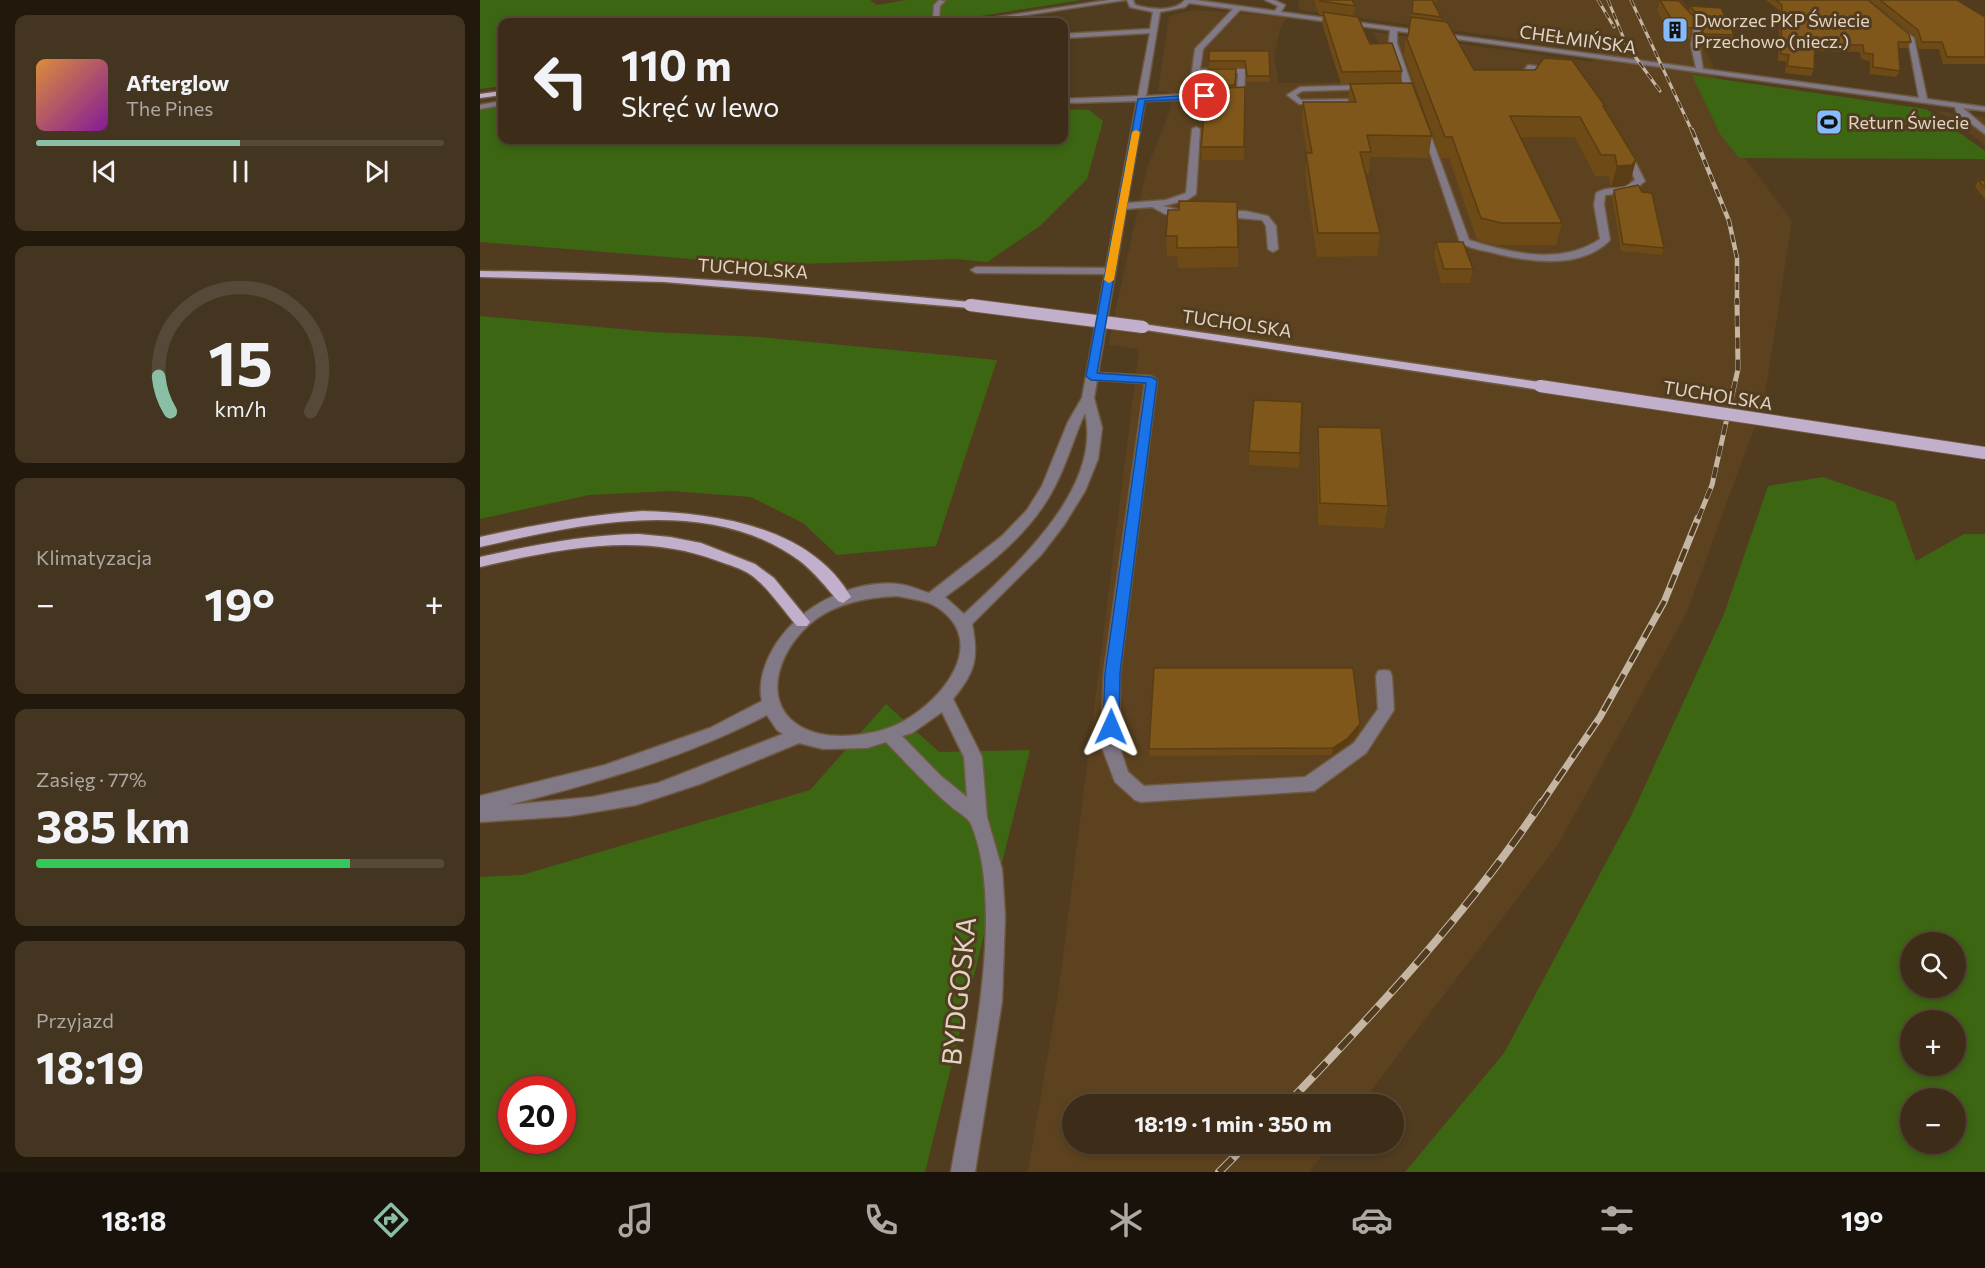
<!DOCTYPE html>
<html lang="pl">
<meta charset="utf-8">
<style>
body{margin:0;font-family:Commissioner,sans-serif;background:#443521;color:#f1f3f6;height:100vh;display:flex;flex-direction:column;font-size:22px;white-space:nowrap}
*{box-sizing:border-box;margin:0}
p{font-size:20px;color:#ada8a2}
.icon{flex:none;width:33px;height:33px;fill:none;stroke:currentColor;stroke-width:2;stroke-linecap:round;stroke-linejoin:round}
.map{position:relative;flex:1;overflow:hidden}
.sheet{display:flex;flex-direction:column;gap:15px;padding:15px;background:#22190d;width:480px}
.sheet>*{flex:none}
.banner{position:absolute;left:18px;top:18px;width:570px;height:126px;border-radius:12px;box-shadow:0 3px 9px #0003,0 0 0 2px #564937;background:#3d2d18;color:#f1f3f6;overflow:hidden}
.fabs{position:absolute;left:1420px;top:932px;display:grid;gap:12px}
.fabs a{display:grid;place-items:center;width:66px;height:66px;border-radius:50%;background:#3d2d18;box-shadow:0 3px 9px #0003,0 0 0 2px #564937;font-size:30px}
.speed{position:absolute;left:18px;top:1076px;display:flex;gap:12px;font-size:30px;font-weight:700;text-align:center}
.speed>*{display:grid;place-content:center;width:78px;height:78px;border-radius:50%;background:#3d2d18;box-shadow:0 3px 9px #0003,0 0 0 2px #564937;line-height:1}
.speed .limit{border:9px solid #d22;background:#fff;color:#111}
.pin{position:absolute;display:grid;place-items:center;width:51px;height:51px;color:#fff;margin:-26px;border:3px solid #fff;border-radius:50%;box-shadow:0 2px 6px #0007}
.me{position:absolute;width:66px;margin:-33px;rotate:1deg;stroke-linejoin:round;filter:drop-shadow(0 0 4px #0008)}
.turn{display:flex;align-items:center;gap:21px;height:126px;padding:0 24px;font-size:27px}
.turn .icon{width:78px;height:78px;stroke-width:2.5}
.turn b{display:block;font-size:42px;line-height:51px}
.big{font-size:45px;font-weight:700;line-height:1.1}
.sheet .widget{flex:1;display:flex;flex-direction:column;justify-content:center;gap:9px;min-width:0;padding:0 21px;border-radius:12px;background:#443521}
.sheet .dial{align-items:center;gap:0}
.dial svg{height:156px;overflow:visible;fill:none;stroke:#564937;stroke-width:7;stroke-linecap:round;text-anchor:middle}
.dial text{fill:#f1f3f6;stroke:none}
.song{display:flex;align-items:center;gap:18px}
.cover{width:72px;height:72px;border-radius:9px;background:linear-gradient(135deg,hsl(30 70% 55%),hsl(290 70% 35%))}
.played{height:6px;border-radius:3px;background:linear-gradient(90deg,#8abfa5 50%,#564937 50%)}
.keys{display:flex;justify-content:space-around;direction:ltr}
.heat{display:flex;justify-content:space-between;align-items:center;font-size:33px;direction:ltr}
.charge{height:9px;border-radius:4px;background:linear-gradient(90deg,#34c759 77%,#564937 0)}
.trip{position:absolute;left:582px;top:1094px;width:342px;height:60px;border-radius:30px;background:#3d2d18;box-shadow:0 3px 9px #0003,0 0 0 2px #564937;font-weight:700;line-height:60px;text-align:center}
.tabs{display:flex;height:96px;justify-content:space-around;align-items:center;background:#18120a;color:#ada8a2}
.tabs .icon{width:42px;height:42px}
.tabs .active{color:#8abfa5}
.tabs b{font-size:27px;color:#f1f3f6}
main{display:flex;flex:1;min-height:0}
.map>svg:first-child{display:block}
.built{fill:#5c421f}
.green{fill:#3c6612;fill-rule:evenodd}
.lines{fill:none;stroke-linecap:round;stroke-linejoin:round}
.minor-casing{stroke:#6e5a41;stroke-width:3}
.major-casing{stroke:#6e5a41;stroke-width:3}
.minor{fill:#817986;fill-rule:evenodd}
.major{fill:#c1afcb;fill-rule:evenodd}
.rail-far4-casing{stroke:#c5b6a4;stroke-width:3}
.rail-far3-casing{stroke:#c5b6a4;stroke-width:4.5}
.rail-far2-casing{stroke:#c5b6a4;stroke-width:5}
.rail-far1-casing{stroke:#c5b6a4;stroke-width:7}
.rail-casing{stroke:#c5b6a4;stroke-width:8}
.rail-far4{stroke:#513c20;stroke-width:2;stroke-dasharray:7;stroke-linecap:butt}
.rail-far3{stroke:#513c20;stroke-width:3;stroke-dasharray:8;stroke-linecap:butt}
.rail-far2{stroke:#513c20;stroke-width:4;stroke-dasharray:11;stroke-linecap:butt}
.rail-far1{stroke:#513c20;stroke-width:4.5;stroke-dasharray:14;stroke-linecap:butt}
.rail{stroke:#513c20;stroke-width:6;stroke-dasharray:19;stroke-linecap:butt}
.major-bridge-casing{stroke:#6e5a41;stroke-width:14;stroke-linecap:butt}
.major-bridge{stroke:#c1afcb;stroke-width:12}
.wall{fill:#6e4b16}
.shaded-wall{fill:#5a3d12}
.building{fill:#80571a;stroke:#5a3d12;stroke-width:1.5}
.route{fill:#1a73e8;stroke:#114b97;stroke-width:1.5}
.slow{fill:#f59e0b}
.labels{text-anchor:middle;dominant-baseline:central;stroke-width:6;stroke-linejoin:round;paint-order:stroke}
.far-poi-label{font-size:18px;fill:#e1d4c4;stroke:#513c20;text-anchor:start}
.far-street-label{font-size:18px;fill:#e1d4c4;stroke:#513c20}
.near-street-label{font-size:27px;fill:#e1d4c4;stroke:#513c20}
</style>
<main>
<section class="sheet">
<div class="widget">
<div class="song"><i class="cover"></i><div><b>Afterglow</b><p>The Pines</p></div></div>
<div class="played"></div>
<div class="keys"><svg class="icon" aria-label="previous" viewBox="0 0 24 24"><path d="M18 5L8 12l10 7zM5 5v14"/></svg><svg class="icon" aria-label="pause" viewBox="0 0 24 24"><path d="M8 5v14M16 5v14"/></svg><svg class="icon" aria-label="next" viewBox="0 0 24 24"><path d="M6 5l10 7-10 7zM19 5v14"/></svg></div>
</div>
<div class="widget dial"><svg viewBox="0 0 100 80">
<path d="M14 69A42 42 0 1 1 86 69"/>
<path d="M14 69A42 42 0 0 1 8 51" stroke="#8abfa5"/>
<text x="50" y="56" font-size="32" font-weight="700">15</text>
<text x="50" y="72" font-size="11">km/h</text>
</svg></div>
<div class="widget"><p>Klimatyzacja</p>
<div class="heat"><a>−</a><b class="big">19°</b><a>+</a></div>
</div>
<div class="widget"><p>Zasięg · 77%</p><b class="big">385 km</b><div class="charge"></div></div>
<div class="widget"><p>Przyjazd</p><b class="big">18:19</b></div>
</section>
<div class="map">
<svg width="1505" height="1172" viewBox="0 0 1505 1172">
<rect width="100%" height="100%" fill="#513c20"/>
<g class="built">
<polygon points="819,0 1202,0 1232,41 1222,41 1233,66 1246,133 1312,221 1284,401 1206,614 1077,846 881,1104 592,1104 592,1143 851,1143 829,1172 548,1172 579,989 659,349 628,345 667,168 691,108 692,93 678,91 689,16 714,10 807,17 800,30 794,59 799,83 916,82 893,32 1112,62 1119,50 819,10"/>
<polygon points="1456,111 1505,117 1505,145 1472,120"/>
</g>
<g class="green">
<polygon points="0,0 390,0 397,5 426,0 601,0 463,22 22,22 22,86 0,89"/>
<polygon points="1212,75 1446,109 1505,151 1505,159 1259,158 1240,134"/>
<polygon points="22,106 22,140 584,140 584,109 609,110 623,121 607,179 560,226 507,262 475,259 286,265 0,242 0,110"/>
<polygon points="0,316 173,332 279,337 517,360 456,546 357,555 323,523 271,497 191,491 109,495 0,519"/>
<path d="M1343 477 1415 502 1436 561 1484 534H1505V1172H925L1024 1053 1153 812 1244 614 1288 486ZM1431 942H1476V987H1431ZM1431 1020H1476V1065H1431ZM1431 1098H1476V1143H1431Z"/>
<path d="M406 704 459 752 550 750 445 1172H0V877L42 875 330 790ZM32 1089H82V1140H32Z"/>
</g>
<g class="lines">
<defs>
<g id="minor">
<polygon points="459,0 465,1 460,6 459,19 462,22 456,22 453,19 454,5"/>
<polygon points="629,0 645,0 500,22 486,22"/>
<path d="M647 0H653L655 5C669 9 694 13 705 0H715L795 11 798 6 785 0H794L805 5 801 12 1216 68 1211 45 1214 28 1189 0H1195L1220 28 1219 45 1223 69 1439 98 1428 39 1380 0H1387L1434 38 1447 99 1505 107V111L1483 108 1505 127V134L1477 113 1475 107 917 31V43L938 103 934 105 930 103 909 43 910 30 760 10 723 49 720 69H765L764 97 665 101 647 203 686 200 706 193 712 129 716 127 720 129 716 194 707 200 683 206 712 213V217L685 214 672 207 646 209 618 373 671 376 677 380 640 673 639 745 648 772 664 786 825 777 874 743 898 709 896 676 898 671 904 670 910 671 912 676 914 710 886 753 834 791 661 802 655 800 635 782 621 745 624 673 665 383 617 380 614 398 622 428 618 459 605 491 584 525 561 555 492 624C499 659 495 672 473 699L502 757 507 817 522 869 525 916 522 1001 495 1172H471C487 1078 528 912 491 824 488 818 480 813 474 809 449 788 428 765 406 742L387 748 343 749 319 743 220 784 156 805 90 816 0 822V796L125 765 230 728 282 701C278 684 284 664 293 649 317 608 369 580 418 584 428 585 439 590 449 593L522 536 547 510 562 486 588 422 602 398 625 274 496 273 491 270 496 267 626 268 657 101 584 103V99L658 96 670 33 584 38V34L670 29 673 12 650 7ZM709 3 753 9 715 49 709 94 666 96 680 12 705 7ZM720 73H758L757 93 717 94ZM605 413C623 489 534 567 484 614L465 597C507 566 551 534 575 486 587 463 594 437 605 413ZM418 596C430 599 447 600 457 607 511 643 461 702 420 723 398 734 364 739 340 734 274 718 294 650 336 619 360 602 389 597 418 596ZM462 712 484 757 487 797 461 776 422 736 432 733ZM287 715 297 730 303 734 178 783 112 797 29 805C118 782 204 758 287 715Z"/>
<polygon points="1048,65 1077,69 1081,71 1077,73 1045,69"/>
<polygon points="890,85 893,89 822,91 816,95 821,100 892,99 893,101 889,103 819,104 807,95 820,87"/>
<polygon points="22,101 22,105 0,109 0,105"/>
<path d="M941 126 948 128 989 240C1031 253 1081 266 1120 239L1114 205 1116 193C1129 185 1141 192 1155 180L1142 148 1149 150 1165 181 1152 192 1125 195 1124 205 1130 240C1101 270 1047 262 1010 252 1000 250 988 248 980 242Z"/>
<polygon points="739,211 765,211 788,216 796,226 798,249 793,252 788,249 786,226 782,220 736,216 736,212"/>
</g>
<g id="major">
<polygon points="22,91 22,95 0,98 0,94"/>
<path d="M0 271C164 272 327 286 490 302L495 305 490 308 184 282 0 277Z"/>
<polygon points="663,324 1060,382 1066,386 1060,390 659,329 659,325"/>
<path d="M162 511C235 513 330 526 371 597L363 603 358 601C346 587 334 572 320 561 229 494 100 524 0 547V537C54 525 107 515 162 511Z"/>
<path d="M158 534 190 537 221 543 275 564 294 578 330 622 327 626H317C302 609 289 588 271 575 261 568 249 565 238 561 160 531 79 549 0 567V557C53 545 104 535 158 534Z"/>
</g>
</defs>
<use href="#minor" class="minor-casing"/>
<use href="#major" class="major-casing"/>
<use href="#minor" class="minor"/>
<use href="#major" class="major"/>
<defs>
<g id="rail-far4">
<polyline points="1118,0 1134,27"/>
<polyline points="1128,0 1146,44 1180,91"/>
<polyline points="1151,0 1212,131"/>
</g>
<polyline id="rail-far3" points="1212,130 1249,221 1257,258 1257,300"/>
<polyline id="rail-far2" points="1218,519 1232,485 1258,369 1257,299"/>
<polyline id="rail-far1" points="1061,804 1120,717 1184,602 1218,518"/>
<g id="rail">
<path d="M807 1104C898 1009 988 912 1062 802"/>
<polyline points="739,1172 768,1143"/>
</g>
</defs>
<use href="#rail-far4" class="rail-far4-casing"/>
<use href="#rail-far3" class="rail-far3-casing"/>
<use href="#rail-far2" class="rail-far2-casing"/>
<use href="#rail-far1" class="rail-far1-casing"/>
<use href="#rail" class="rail-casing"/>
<use href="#rail-far4" class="rail-far4"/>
<use href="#rail-far3" class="rail-far3"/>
<use href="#rail-far2" class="rail-far2"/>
<use href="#rail-far1" class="rail-far1"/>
<use href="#rail" class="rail"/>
<defs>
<g id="major-bridge">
<polyline points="490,305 663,327"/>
<polyline points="1060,386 1505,453"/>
</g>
</defs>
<use href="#major-bridge" class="major-bridge-casing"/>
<use href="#major-bridge" class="major-bridge"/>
</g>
<g class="wall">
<polygon points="834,0 872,0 875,6 874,16 890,44 922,71 921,83 861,84 842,23 843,15 839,15"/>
<polygon points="929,0 957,0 957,2 952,1 961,17 961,21 994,70 1125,106 1125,109 1156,160 1150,182 1145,186 1131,187 1129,176 1115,176 1095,137 1040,137 1082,223 1076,245 1016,245 997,240 969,158 961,158 924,54 926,36 928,36 933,0"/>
<polygon points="1180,0 1209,11 1210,6 1254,35 1252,41 1222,39 1222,27 1215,19 1210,39 1193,38 1177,11"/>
<polygon points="1286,0 1388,0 1431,42 1427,48 1418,48 1420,71 1416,77 1390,74 1390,61 1381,59 1380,52 1335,51 1334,69 1331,76 1305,73 1306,61 1298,61 1300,11"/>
<polygon points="1390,0 1477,0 1505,17 1505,64 1463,64 1459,49 1439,49 1435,36"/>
<polygon points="729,51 789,51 790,82 767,82 765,67 729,67"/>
<polygon points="728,69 756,69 755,87 765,87 764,160 722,160 721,147 728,89"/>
<polygon points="870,84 952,136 948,158 890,157 889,174 885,174 900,233 897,256 837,257 825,175 827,153 822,123 823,102 868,102"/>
<polygon points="1498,180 1505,181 1505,199 1495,187"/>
<polygon points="1134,190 1184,248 1182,255 1141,251 1132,196"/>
<polygon points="688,210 758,247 758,267 698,268 697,256 687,256 686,236"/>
<polygon points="956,242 993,269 990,283 961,283 954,256"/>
<polygon points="822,402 819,468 769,465 769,451"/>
<polygon points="838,427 908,506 904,528 838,525 837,448"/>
<polygon points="879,732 867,745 852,755 670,756 669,749"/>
</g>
<g class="shaded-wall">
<polygon points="1156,160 1150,182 1145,186 1131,187 1137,166"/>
<polygon points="880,724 879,732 867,745 852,755 853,748"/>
</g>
<g class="building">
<polygon points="840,0 872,0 875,6 840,1"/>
<polygon points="933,0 952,0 961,17 932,13"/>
<polygon points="1180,0 1199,1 1215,18 1213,28 1196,27"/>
<polygon points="1296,0 1388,0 1429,34 1431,42 1418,42 1420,71 1393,67 1393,54 1384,53 1383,45 1335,45 1334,69 1307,66 1309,55 1301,54 1302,5"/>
<polygon points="1400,0 1477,0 1505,17 1505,57 1467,57 1462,42 1442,42 1438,30"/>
<polygon points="1210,6 1241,8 1254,35 1223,34 1223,21"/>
<polygon points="843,12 878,17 890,44 912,43 922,71 862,72"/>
<polygon points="931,17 967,22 994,70 1055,70 1064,58 1092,60 1125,106 1123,106 1156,160 1152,165 1137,166 1135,155 1121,155 1100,117 1030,116 1082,223 1021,223 1001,218 972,137 965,137 926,36 928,36"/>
<polygon points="729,51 789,51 790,76 767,76 765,61 729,61"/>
<polygon points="728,69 756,69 755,85 727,86"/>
<polygon points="932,83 952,136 887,135 891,152 880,152 900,233 838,233 826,153 832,153 823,102 876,102 870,84"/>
<polygon points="765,87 764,147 721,147 727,89"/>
<polygon points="1498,180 1505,181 1505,188"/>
<polygon points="1158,185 1162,192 1172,193 1184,248 1143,244 1134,190"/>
<polygon points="699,201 757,202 758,247 697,248 697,236 686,236 688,210 699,210"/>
<polygon points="956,242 983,242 993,269 964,269"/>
<polygon points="774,400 822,402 820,453 769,451"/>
<polygon points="838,427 901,428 908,506 840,503"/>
<polygon points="674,668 873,668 880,724 868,738 853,748 669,749"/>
</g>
<polygon class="route" points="725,94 727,98 665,101 617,373 671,377 677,380 640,673 639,727 631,734 623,727 625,673 666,383 611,380 606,376 658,99"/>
<polygon class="slow" points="656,130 660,132 634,280 629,283 624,280 652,132"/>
<defs>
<symbol id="building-square" viewBox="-11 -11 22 22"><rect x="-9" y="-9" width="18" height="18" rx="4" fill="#85bbfb" stroke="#513c20"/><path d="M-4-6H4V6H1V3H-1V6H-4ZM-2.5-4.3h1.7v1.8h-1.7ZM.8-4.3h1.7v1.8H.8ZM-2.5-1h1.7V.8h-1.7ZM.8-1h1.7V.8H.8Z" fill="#111"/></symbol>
<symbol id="stadium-square" viewBox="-11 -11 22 22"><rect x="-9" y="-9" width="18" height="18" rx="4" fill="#85bbfb" stroke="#513c20"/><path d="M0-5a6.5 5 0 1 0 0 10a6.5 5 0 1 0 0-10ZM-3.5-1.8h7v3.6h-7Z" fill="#111"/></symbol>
</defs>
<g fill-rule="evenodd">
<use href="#building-square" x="1180" y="15" width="30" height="30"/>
<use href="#stadium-square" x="1334" y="107" width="30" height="30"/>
</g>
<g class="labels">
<g class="far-poi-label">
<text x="1214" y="20">Dworzec PKP Świecie<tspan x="1214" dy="21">Przechowo (niecz.)</tspan></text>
<text x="1368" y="122">Return Świecie</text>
</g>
<g class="far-street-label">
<text transform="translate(1098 39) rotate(8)">CHEŁMIŃSKA</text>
<text transform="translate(273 268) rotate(4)">TUCHOLSKA</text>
<text transform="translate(757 323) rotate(8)">TUCHOLSKA</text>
<text transform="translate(1238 395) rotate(9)">TUCHOLSKA</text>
</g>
<g class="near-street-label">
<text transform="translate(478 991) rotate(-84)">BYDGOSKA</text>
</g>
</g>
</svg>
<div class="fabs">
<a><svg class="icon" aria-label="search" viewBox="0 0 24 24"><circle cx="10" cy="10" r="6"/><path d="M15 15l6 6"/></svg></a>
<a>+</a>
<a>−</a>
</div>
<div class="speed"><div class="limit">20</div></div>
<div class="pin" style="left:725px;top:96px;background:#d93025"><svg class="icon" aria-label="arrive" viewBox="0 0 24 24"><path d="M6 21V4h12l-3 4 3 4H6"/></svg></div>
<svg class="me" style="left:631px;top:727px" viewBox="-20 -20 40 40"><path d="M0-17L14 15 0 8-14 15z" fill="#1a73e8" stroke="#fff" stroke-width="4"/></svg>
<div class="trip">18:19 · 1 min · 350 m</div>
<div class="banner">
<div class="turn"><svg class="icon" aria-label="left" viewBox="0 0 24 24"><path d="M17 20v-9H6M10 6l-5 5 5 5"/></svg><div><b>110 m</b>Skręć w lewo</div></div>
</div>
</div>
</main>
<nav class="tabs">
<b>18:18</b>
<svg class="icon active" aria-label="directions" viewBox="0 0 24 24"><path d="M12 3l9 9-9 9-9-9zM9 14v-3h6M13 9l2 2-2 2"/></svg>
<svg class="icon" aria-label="music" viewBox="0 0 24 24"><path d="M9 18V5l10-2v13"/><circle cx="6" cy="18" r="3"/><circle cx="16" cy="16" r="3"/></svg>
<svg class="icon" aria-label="phone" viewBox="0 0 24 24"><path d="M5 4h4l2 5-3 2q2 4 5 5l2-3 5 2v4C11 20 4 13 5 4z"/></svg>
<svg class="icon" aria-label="climate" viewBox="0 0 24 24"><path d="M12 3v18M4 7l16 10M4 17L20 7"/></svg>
<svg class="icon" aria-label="car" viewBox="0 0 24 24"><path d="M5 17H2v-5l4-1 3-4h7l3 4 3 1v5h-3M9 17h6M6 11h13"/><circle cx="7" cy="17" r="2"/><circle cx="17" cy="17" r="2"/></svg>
<svg class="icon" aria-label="filters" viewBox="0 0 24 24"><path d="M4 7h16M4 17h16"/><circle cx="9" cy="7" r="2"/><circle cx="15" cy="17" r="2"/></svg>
<b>19°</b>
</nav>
